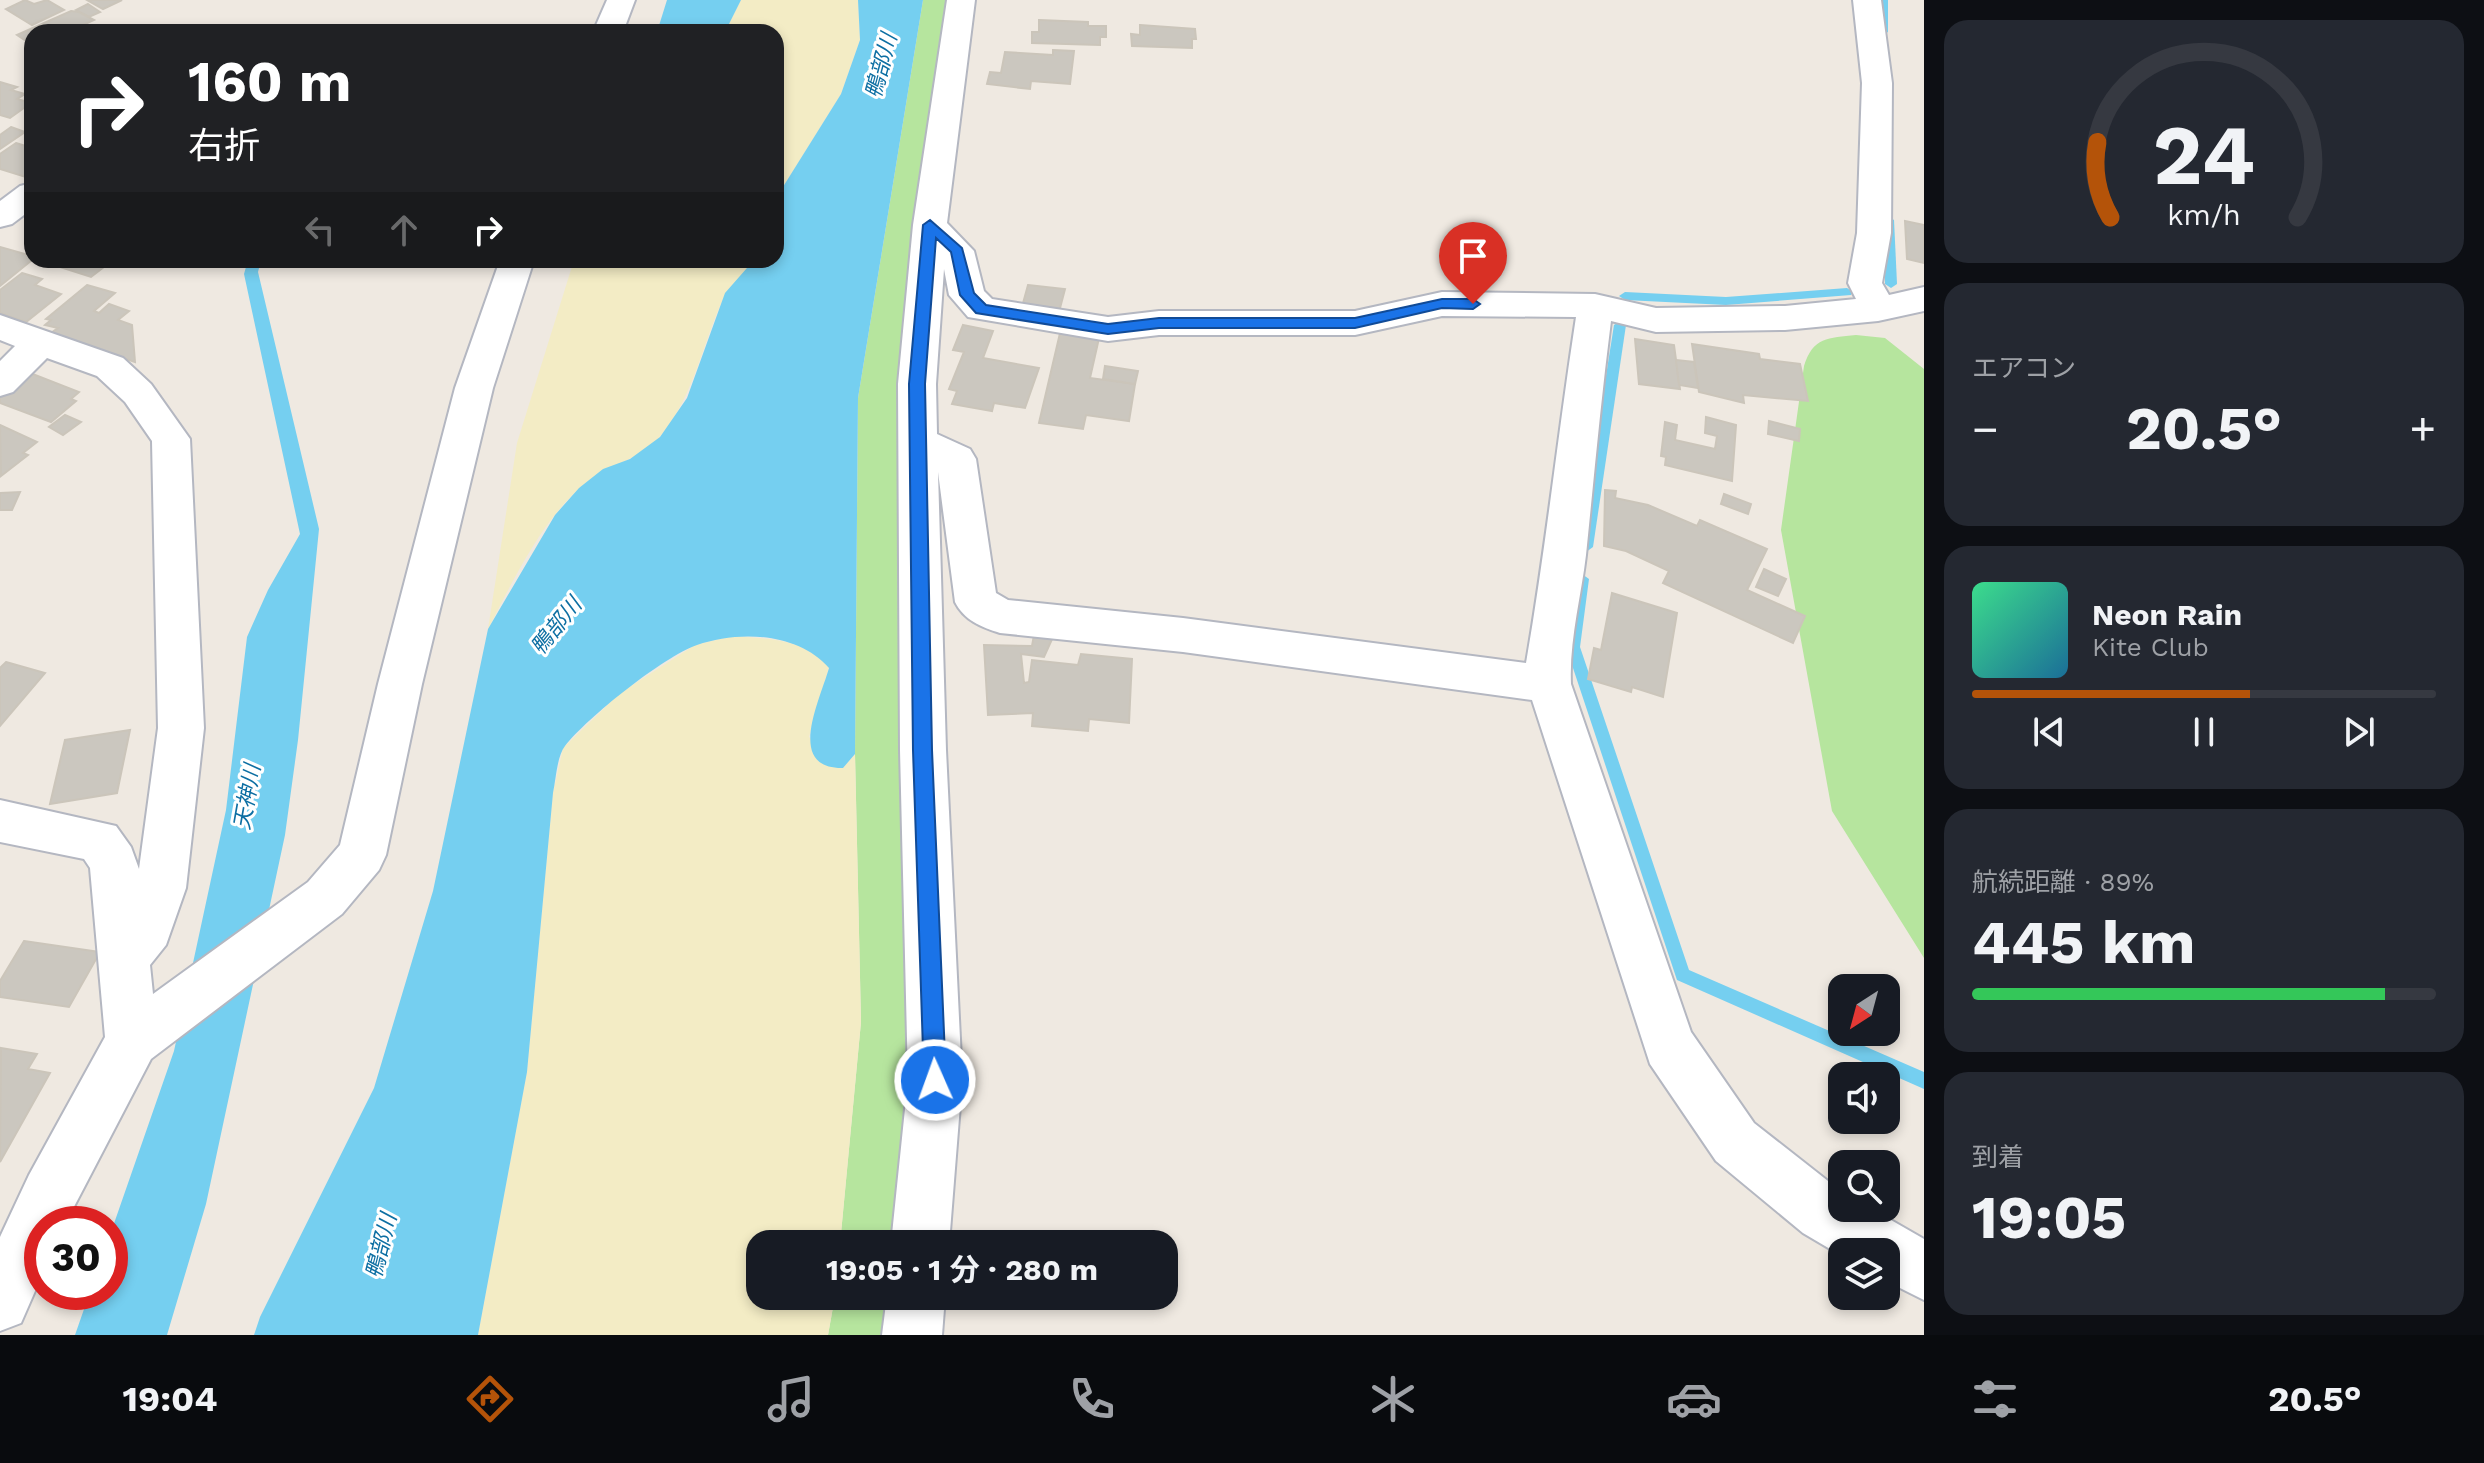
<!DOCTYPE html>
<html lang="ja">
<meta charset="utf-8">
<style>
body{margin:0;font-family:"Work Sans","Noto Sans JP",sans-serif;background:#242831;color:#f1f3f6;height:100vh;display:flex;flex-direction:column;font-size:30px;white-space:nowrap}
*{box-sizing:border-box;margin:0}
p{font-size:26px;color:#9ea1a6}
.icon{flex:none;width:44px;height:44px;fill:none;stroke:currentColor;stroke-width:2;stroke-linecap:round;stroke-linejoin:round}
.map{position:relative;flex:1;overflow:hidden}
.panel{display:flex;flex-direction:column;gap:20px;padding:20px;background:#0d0f14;width:560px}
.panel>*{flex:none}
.top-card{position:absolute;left:24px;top:24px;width:760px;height:244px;border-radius:24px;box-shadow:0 4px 12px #0003;background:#202124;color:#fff;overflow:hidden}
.needle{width:52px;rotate:216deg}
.controls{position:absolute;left:1828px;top:974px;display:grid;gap:16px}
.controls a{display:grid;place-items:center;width:72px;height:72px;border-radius:16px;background:#171b24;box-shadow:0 4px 12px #0003;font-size:40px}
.speed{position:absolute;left:24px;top:1206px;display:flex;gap:16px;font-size:40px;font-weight:700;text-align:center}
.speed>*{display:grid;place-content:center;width:104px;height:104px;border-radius:50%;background:#171b24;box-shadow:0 4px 12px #0003;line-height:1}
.speed .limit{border:12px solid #d22;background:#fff;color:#111}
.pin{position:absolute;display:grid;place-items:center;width:68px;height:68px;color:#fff;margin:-82px -34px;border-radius:50% 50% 50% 0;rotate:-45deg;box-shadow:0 0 8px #0007}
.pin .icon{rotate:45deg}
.me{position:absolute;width:88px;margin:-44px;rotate:358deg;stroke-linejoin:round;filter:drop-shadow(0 0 6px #0008)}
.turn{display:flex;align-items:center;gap:28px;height:168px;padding:0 32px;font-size:36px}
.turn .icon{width:104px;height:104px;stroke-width:2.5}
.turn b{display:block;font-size:56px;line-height:68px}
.lanes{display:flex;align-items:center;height:76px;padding:0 32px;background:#0003;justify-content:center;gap:40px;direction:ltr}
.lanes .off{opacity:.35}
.big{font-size:60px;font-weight:700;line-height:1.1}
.panel .tile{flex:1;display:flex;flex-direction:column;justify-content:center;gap:12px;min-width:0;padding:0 28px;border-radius:24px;background:#242831}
.panel .dial{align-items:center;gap:0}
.dial svg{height:208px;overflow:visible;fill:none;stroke:#363941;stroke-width:7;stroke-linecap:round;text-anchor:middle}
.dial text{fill:#f1f3f6;stroke:none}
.song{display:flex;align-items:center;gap:24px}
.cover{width:96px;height:96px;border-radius:12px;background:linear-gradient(135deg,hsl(150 70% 55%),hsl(200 70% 35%))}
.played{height:8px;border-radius:4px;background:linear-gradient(90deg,#b45309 60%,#363941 60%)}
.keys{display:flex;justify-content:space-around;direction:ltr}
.heat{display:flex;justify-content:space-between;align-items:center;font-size:44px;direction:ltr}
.charge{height:12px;border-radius:6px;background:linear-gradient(90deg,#34c759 89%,#363941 0)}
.trip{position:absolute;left:746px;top:1230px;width:432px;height:80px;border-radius:24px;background:#171b24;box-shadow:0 4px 12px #0003;font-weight:700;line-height:80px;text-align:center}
.tabs{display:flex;height:128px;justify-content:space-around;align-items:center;background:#090b0e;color:#9ea1a6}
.tabs .icon{width:56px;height:56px}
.tabs .current{color:#b45309}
.tabs b{font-size:36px;color:#f1f3f6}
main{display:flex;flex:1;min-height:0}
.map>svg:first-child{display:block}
.green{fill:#b6e59e}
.sand{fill:#f3ecc5}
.water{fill:#75cff0}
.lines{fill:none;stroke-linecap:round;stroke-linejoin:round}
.stream{fill:#75cff0;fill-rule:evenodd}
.building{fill:#cbc7bf;stroke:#cbc5ba;stroke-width:2}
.minor-casing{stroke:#b4b7c1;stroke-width:4}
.minor{fill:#fff;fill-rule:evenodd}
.route{fill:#1a73e8;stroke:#114b97;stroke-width:2}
.labels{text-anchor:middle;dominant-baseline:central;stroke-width:6;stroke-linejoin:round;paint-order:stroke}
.water-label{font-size:22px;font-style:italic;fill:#0d6fa3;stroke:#fff}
</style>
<main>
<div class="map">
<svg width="1924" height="1335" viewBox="0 0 1924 1335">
<rect width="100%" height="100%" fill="#efe9e1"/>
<g class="green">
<polygon points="923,0 953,0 919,225 921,1080 906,1244 840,1244 861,1022 855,754 858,398"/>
<path d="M1856 335 1885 338 1924 369V958L1832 811 1781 530 1804 366C1813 337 1828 338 1856 335Z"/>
<polygon points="835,1296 901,1296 897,1335 828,1335"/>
</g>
<g class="sand">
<polygon points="741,0 858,0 860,40 841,94 776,198 776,32 725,32"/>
<path d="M574 260H754C749 275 730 282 724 297 702 344 695 393 662 434 642 460 605 465 581 487 540 523 513 581 488 629L517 443Z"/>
<path d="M733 636C770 639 802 638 829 667L809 737 843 768 855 754 861 1022 840 1244H760V1296H835L828 1335H478L527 1072 553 793 563 748 620 693 695 645Z"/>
</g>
<g class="water">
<polygon points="667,0 741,0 725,32 657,32"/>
<path d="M858 0H923L858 398 855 754 843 768C785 769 820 700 829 668 798 633 740 630 697 645 663 657 588 717 565 746 557 756 556 779 553 793L527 1072 478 1335H254L260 1317 374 1088 433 891 488 629 555 515 579 488 603 469 630 459 660 437 687 398 725 293 754 260H776V198L841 94 860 40Z"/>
<polygon points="248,260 261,260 258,272 319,529 298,740 285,835 206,1204 167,1335 75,1335 90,1292 110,1292 110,1235 174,1051 226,810 247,637 268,590 300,534 244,274"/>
</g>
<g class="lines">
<g class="stream">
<polygon points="1878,0 1888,0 1888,32 1883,35 1878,32"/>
<polygon points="1889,217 1894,220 1897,284 1891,288 1885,284 1884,220"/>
<polygon points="1847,288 1853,292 1851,295 1726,305 1625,300 1619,296 1625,292 1726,297"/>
<polygon points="1620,321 1626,325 1593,547 1586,552 1579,547 1614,325"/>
<polygon points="1582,574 1589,579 1580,647 1689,970 1924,1072 1924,1089 1677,980 1566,647 1575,579"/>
</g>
</g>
<g class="building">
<polygon points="25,0 34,4 47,0 64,10 32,25 6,9"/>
<polygon points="87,0 122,0 103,9"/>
<polygon points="88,4 100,12 89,17 76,10"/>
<polygon points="71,11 79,12 94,20 68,32 32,32 32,45 17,35"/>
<polygon points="1039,20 1088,22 1088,26 1106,26 1106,37 1100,37 1100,45 1032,43 1032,32 1039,32"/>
<polygon points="1140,25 1195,29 1196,39 1192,39 1192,48 1132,46 1131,34 1140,35"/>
<polygon points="1053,50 1074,51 1070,84 1031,81 1030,89 987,84 990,72 1001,73 1005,52 1053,55"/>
<polygon points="0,82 17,87 11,90 25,94 17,99 31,103 10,118 0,115"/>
<polygon points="11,127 25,132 0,149 0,135"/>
<polygon points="16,143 32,148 32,179 0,169 0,154"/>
<polygon points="1905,221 1924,225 1924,263 1907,259"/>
<polygon points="0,247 32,256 32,260 0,286"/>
<polygon points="56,260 113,260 91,277 51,264"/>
<polygon points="22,273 42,279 35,285 61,294 26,322 0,313 0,290"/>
<polygon points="87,285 115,293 94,311 99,313 109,304 129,311 118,320 132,325 135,362 51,333 58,328 45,325 51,320 46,319"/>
<polygon points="1028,285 1065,289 1059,312 1022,307"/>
<polygon points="963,325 993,331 983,358 1039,368 1025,408 994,403 992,411 952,404 957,391 949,389 964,352 953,350"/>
<polygon points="1060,333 1099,338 1090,378 1135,384 1129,421 1086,415 1083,429 1039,423"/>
<polygon points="1635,339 1674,345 1680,389 1639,384"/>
<polygon points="1692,344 1759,354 1760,359 1800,364 1808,401 1743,395 1744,403 1699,392"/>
<polygon points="1676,360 1694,362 1698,388 1679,385"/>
<polygon points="1105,366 1138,371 1135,384 1103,379"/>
<polygon points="30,373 79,392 71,399 76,401 51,422 0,403 0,398"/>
<polygon points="65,415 81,422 63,435 49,427"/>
<polygon points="1706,417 1736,425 1732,481 1665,465 1666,457 1661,456 1665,422 1677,425 1675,440 1715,449 1717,436 1705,433"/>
<polygon points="1769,421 1800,429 1799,441 1768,434"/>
<polygon points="0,425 37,442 23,453 28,455 1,476"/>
<polygon points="1605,490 1616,491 1615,498 1648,505 1697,526 1700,520 1767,549 1747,590 1805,616 1793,643 1663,583 1669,571 1626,551 1604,546"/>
<polygon points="20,492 12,510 0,510 0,493"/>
<polygon points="1724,494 1751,504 1748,514 1721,504"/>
<polygon points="1764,569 1786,579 1778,596 1756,587"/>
<polygon points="1612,593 1677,613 1663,697 1632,687 1631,692 1588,679 1594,648 1601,650"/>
<polygon points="1034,635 1053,637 1044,657 1021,654 1024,683 1029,682 1032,660 1078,665 1081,654 1132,659 1129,723 1089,719 1088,731 1032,726 1033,713 988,715 984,645 1032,646"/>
<polygon points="6,662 45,673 0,726 0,668"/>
<polygon points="130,730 117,793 50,804 65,740"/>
<polygon points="24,941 100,952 69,1007 0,997 0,981"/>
<polygon points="1,1048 37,1054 28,1069 50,1073 0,1162"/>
</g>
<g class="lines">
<defs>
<g id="minor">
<polygon points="607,0 635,0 623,32 593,32"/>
<path d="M947 0H975L947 223 974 251 984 291 992 299 1108 317 1159 311H1355L1442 292 1595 294 1656 308 1785 306 1856 299 1848 283 1857 233 1862 83 1853 0H1881L1892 83 1891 233 1882 283 1889 295 1924 287V311L1878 321 1785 330 1656 332 1611 321C1601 399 1594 477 1586 555 1581 598 1569 641 1571 684L1691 1032 1754 1123 1842 1192V1208H1870L1924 1239V1300L1886 1281V1252H1842V1256L1803 1233 1716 1161 1650 1064 1532 700 1183 652 1000 633C981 627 964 620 955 602L938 472 946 750 962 1080 949 1244H891L908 1080 900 750 898 384 913 225ZM944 269 949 295 968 317 1108 341 1159 335H1355L1442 316 1576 317C1558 433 1546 548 1526 663L1183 618 1008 600 996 593 976 459 970 449 937 434 936 384Z"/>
<polygon points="32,183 32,209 12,224 0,227 0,201 20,186"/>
<polygon points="500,260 534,260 493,388 422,684 386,855 379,870 342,914 151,1059 65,1224 42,1224 42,1275 21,1323 0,1331 0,1237 29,1175 105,1037 90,868 84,859 0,842 0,800 116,826 131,847 139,869 158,728 152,441 125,402 97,376 47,358 13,392 0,396 0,361 15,346 0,340 0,315 123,358 151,384 190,439 204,728 186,888 166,945 150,965 153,994 308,882 340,845 378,684 455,388"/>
<polygon points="887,1296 945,1296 942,1335 882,1335"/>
</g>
</defs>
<use href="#minor" class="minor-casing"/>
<use href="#minor" class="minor"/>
</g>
<polygon class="route" points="930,220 962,248 974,293 986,305 1108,324 1159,318 1355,318 1442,299 1473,299 1480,304 1473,309 1442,308 1355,328 1159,328 1108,334 976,313 960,295 951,252 936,238 925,384 932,750 946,1080 942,1088 935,1091 927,1088 924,1080 913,750 909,384 923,225"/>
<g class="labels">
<g class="water-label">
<text transform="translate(881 66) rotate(-75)">鴨部川</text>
<text transform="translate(556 626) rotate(-51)">鴨部川</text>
<text transform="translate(247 797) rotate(-80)">天神川</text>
<text transform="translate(381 1246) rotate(-76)">鴨部川</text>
</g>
</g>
</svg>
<div class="controls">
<a><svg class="needle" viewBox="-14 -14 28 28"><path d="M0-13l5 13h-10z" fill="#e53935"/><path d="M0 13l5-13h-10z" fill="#9ea1a6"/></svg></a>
<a><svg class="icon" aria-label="sound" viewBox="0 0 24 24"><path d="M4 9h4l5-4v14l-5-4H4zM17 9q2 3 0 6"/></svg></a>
<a><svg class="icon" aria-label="search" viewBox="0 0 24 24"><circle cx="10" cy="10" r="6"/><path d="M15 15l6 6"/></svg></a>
<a><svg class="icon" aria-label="layers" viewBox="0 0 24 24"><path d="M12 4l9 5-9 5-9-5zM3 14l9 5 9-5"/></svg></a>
</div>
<div class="speed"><div class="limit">30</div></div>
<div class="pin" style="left:1473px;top:304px;background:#d93025"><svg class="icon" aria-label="arrive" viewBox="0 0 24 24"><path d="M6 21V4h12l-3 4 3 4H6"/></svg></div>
<svg class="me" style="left:935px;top:1080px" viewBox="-20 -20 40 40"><circle r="17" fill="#1a73e8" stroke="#fff" stroke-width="3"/><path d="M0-11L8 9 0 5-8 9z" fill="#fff"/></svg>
<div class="trip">19:05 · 1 分 · 280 m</div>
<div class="top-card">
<div class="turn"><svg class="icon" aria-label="right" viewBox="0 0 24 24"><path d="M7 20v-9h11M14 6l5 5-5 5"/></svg><div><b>160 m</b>右折</div></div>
<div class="lanes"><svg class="icon off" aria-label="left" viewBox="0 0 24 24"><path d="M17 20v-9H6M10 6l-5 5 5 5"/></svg><svg class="icon off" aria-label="ahead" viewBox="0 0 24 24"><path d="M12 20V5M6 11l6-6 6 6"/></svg><svg class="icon" aria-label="right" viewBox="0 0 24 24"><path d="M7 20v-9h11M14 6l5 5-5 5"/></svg></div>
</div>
</div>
<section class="panel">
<div class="tile dial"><svg viewBox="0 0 100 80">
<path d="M14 69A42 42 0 1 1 86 69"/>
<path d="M14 69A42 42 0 0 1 9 40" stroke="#b45309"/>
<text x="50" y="56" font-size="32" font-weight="700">24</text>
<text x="50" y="72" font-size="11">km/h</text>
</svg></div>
<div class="tile"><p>エアコン</p>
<div class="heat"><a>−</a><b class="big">20.5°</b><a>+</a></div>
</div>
<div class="tile">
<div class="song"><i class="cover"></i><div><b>Neon Rain</b><p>Kite Club</p></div></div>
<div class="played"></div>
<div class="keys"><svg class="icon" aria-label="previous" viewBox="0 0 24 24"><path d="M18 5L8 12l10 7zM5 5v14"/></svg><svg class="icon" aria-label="pause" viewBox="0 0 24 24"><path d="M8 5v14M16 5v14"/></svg><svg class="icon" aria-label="next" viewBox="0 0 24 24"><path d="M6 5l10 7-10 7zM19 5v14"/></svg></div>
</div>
<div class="tile"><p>航続距離 · 89%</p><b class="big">445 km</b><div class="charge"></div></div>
<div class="tile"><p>到着</p><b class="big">19:05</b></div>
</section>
</main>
<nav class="tabs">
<b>19:04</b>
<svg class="icon current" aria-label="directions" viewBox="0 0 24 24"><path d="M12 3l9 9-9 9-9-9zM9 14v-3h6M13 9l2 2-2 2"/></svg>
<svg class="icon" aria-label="music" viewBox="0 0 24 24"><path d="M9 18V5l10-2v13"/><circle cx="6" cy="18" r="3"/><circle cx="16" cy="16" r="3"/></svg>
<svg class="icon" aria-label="phone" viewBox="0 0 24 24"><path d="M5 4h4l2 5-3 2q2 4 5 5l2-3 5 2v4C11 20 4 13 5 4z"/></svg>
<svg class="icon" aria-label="climate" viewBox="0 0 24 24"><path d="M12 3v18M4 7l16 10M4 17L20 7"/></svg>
<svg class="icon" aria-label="car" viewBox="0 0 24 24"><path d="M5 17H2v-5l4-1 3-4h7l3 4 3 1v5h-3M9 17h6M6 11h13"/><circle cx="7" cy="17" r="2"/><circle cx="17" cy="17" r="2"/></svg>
<svg class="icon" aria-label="filters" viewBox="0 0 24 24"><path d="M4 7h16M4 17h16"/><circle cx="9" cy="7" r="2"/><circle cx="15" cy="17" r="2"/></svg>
<b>20.5°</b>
</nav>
